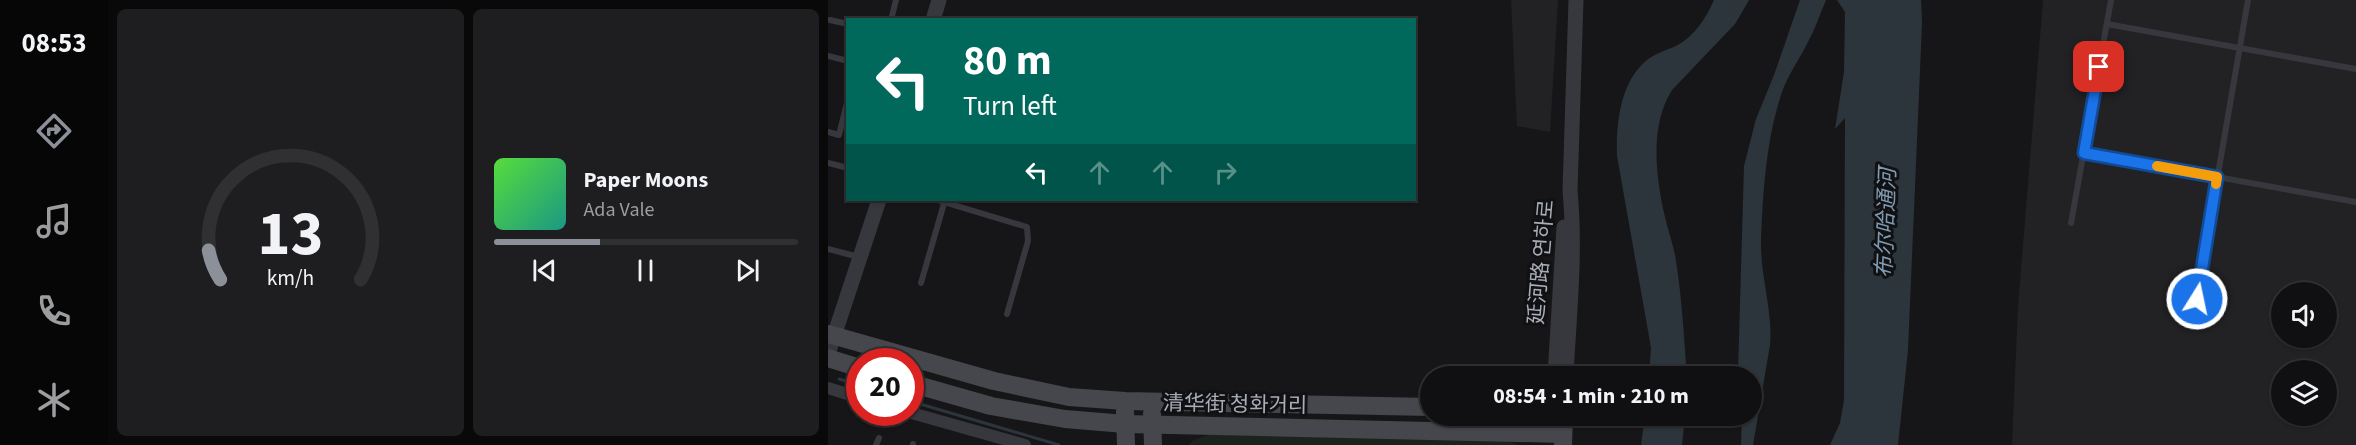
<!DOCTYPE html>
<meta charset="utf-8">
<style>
body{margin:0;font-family:"Source Sans 3","Noto Sans SC","Noto Sans KR",sans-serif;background:#1e1e20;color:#f1f3f6;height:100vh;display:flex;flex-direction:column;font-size:22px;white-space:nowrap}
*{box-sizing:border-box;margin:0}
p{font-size:20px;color:#9c9d9f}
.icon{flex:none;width:33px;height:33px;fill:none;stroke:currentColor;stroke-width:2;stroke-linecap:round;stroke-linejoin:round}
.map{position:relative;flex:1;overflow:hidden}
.details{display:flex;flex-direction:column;gap:9px;padding:9px;background:#09090a;width:720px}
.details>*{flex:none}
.hud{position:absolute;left:18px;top:18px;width:570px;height:183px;border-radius:0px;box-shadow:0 2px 4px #0004,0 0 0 2px #303032;background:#00695c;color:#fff;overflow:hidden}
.fabs{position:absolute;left:1443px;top:282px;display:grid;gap:12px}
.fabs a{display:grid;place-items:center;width:66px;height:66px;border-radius:50%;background:#101012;box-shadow:0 2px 4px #0004,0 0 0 2px #303032;font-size:30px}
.speed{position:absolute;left:18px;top:348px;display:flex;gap:12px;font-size:30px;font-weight:700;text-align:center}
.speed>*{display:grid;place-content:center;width:78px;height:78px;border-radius:50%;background:#101012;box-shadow:0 2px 4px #0004,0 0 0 2px #303032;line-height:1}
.speed .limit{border:9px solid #d22;background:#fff;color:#111}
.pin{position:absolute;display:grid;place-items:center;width:51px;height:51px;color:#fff;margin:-26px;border-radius:12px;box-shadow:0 3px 9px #0006}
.me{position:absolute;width:66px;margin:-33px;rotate:10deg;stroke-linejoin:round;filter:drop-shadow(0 0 4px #0008)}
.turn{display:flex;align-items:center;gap:21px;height:126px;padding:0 18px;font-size:27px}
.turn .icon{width:78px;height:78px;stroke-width:2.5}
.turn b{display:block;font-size:42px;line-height:51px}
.lanes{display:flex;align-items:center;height:57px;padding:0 18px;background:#0003;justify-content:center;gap:30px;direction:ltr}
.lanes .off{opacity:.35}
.details .card{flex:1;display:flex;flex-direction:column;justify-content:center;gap:9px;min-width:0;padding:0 21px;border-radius:9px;background:#1e1e20}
.details .dial{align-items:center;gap:0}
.dial svg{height:156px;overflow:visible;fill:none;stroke:#303032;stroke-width:7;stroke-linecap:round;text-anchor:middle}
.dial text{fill:#f1f3f6;stroke:none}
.song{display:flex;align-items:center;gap:18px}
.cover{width:72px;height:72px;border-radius:9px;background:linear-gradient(135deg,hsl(110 70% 55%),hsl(170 70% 35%))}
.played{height:6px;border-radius:3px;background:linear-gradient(90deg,#8c9099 35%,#303032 35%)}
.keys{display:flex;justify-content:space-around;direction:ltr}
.details .tiles{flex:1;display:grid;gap:9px;grid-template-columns:repeat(2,1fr)}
.trip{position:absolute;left:592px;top:366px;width:342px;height:60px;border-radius:30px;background:#101012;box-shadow:0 2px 4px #0004,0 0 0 2px #303032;font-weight:700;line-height:60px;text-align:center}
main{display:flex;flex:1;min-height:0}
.tabs{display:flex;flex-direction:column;width:108px;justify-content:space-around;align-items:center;background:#060607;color:#9c9d9f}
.tabs .icon{width:42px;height:42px}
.tabs .on{color:#8c9099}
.tabs b{font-size:27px;color:#f1f3f6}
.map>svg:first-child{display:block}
.built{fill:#222225;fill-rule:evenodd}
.green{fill:#1c231d}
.water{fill:#2c353c}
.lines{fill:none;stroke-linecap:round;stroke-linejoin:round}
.stream{stroke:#2c353c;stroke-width:3}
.service{stroke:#37383d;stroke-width:6}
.minor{stroke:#37383d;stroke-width:12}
.tertiary{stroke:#37383d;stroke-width:15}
.secondary{stroke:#45474d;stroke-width:18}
.route-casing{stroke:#114b97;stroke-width:15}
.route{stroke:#1a73e8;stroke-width:10}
.slow{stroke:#f59e0b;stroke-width:10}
.labels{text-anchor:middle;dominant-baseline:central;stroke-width:6;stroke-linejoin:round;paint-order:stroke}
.street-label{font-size:21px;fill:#a8adb8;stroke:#111113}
.water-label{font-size:22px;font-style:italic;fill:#7f9bb3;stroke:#111113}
</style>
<main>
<nav class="tabs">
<b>08:53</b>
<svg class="icon on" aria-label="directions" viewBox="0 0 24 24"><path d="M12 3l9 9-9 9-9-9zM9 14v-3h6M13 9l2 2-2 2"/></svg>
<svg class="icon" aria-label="music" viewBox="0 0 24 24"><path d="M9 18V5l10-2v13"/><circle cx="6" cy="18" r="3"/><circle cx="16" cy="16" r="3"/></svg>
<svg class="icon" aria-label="phone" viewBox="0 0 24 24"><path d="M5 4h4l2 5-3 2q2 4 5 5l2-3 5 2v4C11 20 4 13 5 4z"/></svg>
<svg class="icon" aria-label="climate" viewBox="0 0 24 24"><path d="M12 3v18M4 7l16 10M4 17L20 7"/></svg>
</nav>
<section class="details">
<div class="tiles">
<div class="card dial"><svg viewBox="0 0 100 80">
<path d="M14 69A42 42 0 1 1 86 69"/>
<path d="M14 69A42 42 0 0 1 8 54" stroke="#8c9099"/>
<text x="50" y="56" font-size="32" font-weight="700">13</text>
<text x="50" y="72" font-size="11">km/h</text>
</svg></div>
<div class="card">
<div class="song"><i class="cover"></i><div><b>Paper Moons</b><p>Ada Vale</p></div></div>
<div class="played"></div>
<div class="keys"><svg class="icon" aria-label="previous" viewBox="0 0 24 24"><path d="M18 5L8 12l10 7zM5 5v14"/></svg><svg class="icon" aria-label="pause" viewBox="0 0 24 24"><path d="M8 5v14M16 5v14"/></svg><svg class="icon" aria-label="next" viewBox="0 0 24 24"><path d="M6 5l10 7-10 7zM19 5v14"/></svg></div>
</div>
</div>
</section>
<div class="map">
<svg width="1528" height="445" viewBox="0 0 1528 445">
<rect width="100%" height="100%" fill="#161618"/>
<g class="built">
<polygon points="683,0 730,0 722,132 689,126"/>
<path d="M1215 0H1528V445H1184L1190 306ZM1454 292H1498V338H1454ZM1454 370H1498V416H1454Z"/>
</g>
<polygon class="green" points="382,434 667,438 691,445 361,445 364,441"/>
<g class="water">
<path d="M886 0H921L907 24 844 90C821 126 828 178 837 217 840 231 846 246 848 261 854 299 856 338 859 376H821L823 348 819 325 789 156C788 124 792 82 819 60 827 54 838 50 848 46 867 36 878 18 886 0Z"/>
<path d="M972 0H998C992 14 987 29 980 42 971 60 959 76 953 95 938 141 935 192 933 240 932 276 945 310 942 345L925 445H913L914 416H924V376H910V373L916 166 928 119 946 75Z"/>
<polygon points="1009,0 1093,0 1094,23 1080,350 1070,445 1002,445 1012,423 1016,400 1017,118 1007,129 1016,72 1017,12"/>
<polygon points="817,416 857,416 854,445 813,445"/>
</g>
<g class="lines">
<g class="stream">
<polyline points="11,379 32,385"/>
<polyline points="82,401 231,445"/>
</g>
<g class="service">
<polyline points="2,20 20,24"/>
<polyline points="63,20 68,0"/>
<polyline points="1279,24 1528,69"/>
<polyline points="0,56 20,61"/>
<polyline points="0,132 11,135 20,99"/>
<polyline points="1256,153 1528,202"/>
<polyline points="0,163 20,168"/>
<polyline points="109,200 199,227 200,241 179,314"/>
<polyline points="1243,223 1283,0"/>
<polyline points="0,249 31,257"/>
<polyline points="93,283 117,200"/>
<polyline points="1365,319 1420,0"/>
<polyline points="48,445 51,438"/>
<polyline points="85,445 85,444"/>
</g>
<g class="minor">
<polyline points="0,388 32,398"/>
<polyline points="80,412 197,445"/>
</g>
<g class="tertiary">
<polyline points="105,20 111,0"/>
<polyline points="0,354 51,200"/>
<polyline points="727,376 736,227"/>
<path d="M738 376C741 315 748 253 742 191L748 0"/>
</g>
<g class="secondary">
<polyline points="0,334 166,381 241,397 297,401 603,407"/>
<polyline points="0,358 32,368"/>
<polyline points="82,383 163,406 237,419 297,424 735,434"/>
<polyline points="297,412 298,445"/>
<polyline points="324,414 325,445"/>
<polyline points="735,445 736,416"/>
</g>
</g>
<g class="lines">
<defs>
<polyline id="route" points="1271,67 1256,153 1389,177 1369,299"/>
</defs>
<use href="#route" class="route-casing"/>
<use href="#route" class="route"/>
<polyline class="slow" points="1329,166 1389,177 1388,184"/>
</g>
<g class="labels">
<g class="street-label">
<text transform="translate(713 262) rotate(-85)">延河路 연하로</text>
<text transform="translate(407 404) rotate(1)">清华街 청화거리</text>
</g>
<g class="water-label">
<text transform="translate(1058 223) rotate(-88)">布尔哈通河</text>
</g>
</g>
</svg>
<div class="fabs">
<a><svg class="icon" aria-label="sound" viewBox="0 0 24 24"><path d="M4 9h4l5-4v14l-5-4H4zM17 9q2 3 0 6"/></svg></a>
<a><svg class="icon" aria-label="layers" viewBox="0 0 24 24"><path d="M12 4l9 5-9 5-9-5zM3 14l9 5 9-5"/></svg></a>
</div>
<div class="speed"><div class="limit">20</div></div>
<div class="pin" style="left:1271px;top:67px;background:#d93025"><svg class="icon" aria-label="arrive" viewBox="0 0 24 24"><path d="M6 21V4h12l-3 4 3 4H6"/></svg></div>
<svg class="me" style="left:1369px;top:299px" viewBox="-20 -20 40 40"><circle r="17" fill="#1a73e8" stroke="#fff" stroke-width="3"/><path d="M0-11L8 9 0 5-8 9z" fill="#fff"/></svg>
<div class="trip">08:54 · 1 min · 210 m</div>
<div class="hud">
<div class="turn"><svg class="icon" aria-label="left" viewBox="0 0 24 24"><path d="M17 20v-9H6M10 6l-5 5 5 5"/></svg><div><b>80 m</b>Turn left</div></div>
<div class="lanes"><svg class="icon" aria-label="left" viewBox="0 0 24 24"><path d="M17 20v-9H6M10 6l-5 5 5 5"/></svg><svg class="icon off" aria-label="ahead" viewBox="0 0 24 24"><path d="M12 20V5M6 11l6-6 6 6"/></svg><svg class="icon off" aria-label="ahead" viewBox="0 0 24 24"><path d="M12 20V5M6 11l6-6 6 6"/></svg><svg class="icon off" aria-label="right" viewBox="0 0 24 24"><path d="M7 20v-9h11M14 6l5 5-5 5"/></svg></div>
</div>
</div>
</main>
